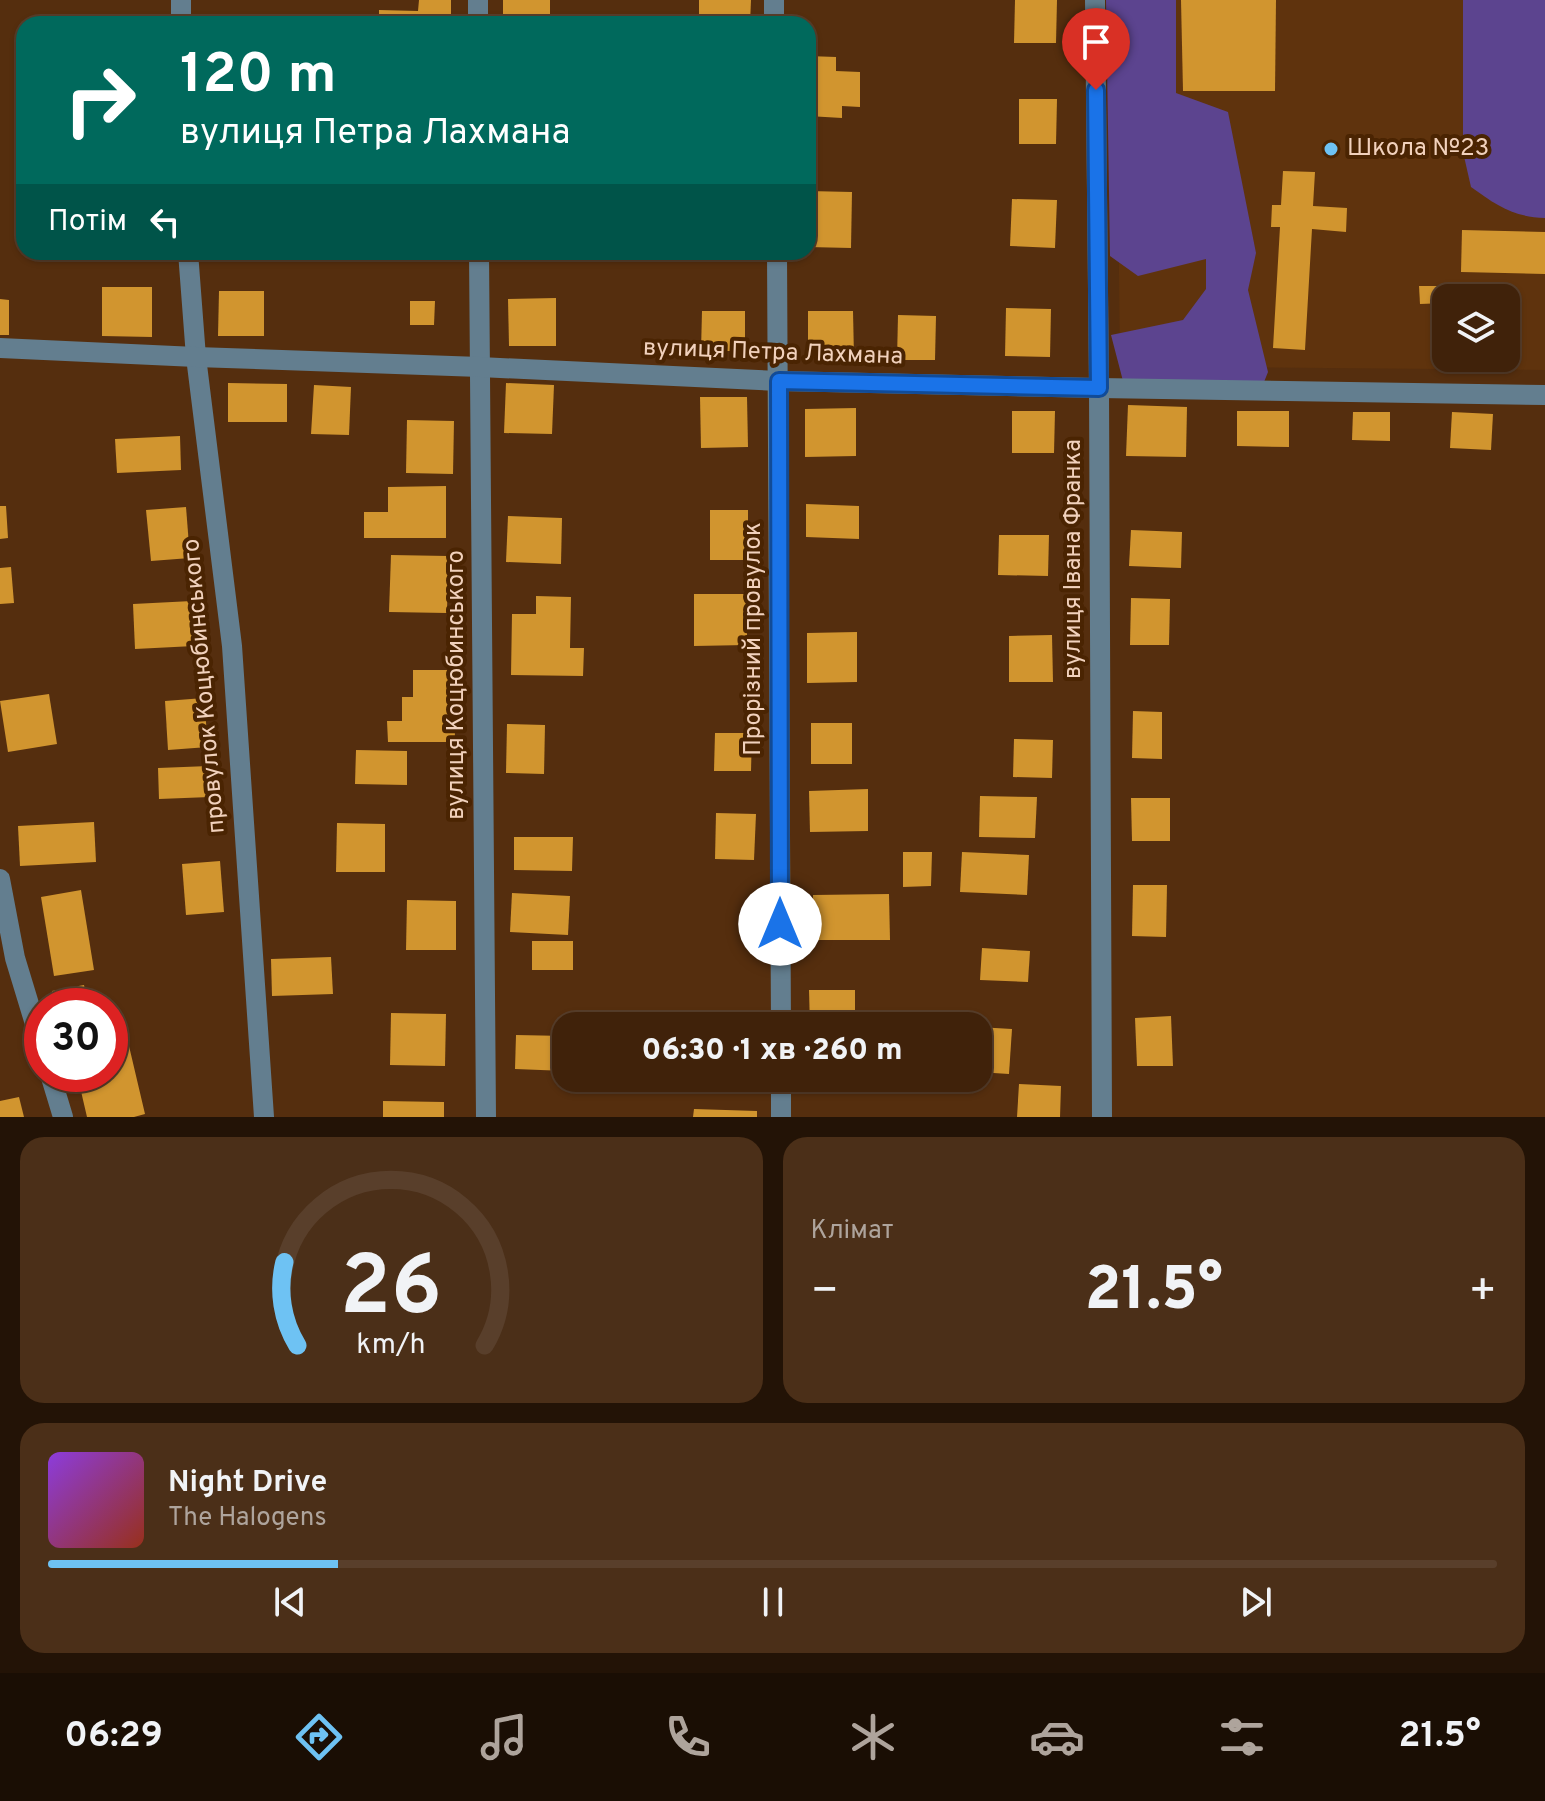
<!DOCTYPE html>
<html lang="uk">
<meta charset="utf-8">
<style>
body{margin:0;font-family:Overpass,sans-serif;background:#4b2f18;color:#f1f3f6;height:100vh;display:flex;flex-direction:column;font-size:30px;white-space:nowrap}
*{box-sizing:border-box;margin:0}
p{font-size:26px;color:#aea49c}
.icon{flex:none;width:44px;height:44px;fill:none;stroke:currentColor;stroke-width:2;stroke-linecap:round;stroke-linejoin:round}
.map{position:relative;height:1117px;overflow:hidden}
.details{display:flex;flex-direction:column;gap:20px;padding:20px;background:#231306;flex:1}
.details>*{flex:none}
.hud{position:absolute;left:16px;top:16px;width:800px;height:244px;border-radius:24px;box-shadow:0 2px 6px #0004,0 0 0 2px #593f2b;background:#00695c;color:#fff;overflow:hidden}
.tools{position:absolute;left:1432px;top:284px;display:grid;gap:16px}
.tools a{display:grid;place-items:center;width:88px;height:88px;border-radius:16px;background:#40220a;box-shadow:0 2px 6px #0004,0 0 0 2px #593f2b;font-size:40px}
.speed{position:absolute;left:24px;top:988px;display:flex;gap:16px;font-size:40px;font-weight:700;text-align:center}
.speed>*{display:grid;place-content:center;width:104px;height:104px;border-radius:50%;background:#40220a;box-shadow:0 2px 6px #0004,0 0 0 2px #593f2b;line-height:1}
.speed .limit{border:12px solid #d22;background:#fff;color:#111}
.pin{position:absolute;display:grid;place-items:center;width:68px;height:68px;color:#fff;margin:-82px -34px;border-radius:50% 50% 50% 0;rotate:-45deg;box-shadow:0 0 8px #0007}
.pin .icon{rotate:45deg}
.me{position:absolute;width:88px;margin:-44px;rotate:0deg;stroke-linejoin:round;filter:drop-shadow(0 0 6px #0008)}
.turn{display:flex;align-items:center;gap:28px;height:168px;padding:0 32px;font-size:36px}
.turn .icon{width:104px;height:104px;stroke-width:2.5}
.turn b{display:block;font-size:56px;line-height:68px}
.then{display:flex;align-items:center;height:76px;padding:0 32px;background:#0003;gap:16px;font-size:30px}
.big{font-size:60px;font-weight:800;line-height:1.1}
.details .tile{flex:1;display:flex;flex-direction:column;justify-content:center;gap:12px;min-width:0;padding:0 28px;border-radius:24px;background:#4b2f18}
.details .dial{align-items:center;gap:0}
.dial svg{height:208px;overflow:visible;fill:none;stroke:#593f2b;stroke-width:7;stroke-linecap:round;text-anchor:middle}
.dial text{fill:#f1f3f6;stroke:none}
.song{display:flex;align-items:center;gap:24px}
.cover{width:96px;height:96px;border-radius:12px;background:linear-gradient(135deg,hsl(270 70% 55%),hsl(10 70% 35%))}
.played{height:8px;border-radius:4px;background:linear-gradient(90deg,#6ec2f3 20%,#593f2b 20%)}
.keys{display:flex;justify-content:space-around;direction:ltr}
.heat{display:flex;justify-content:space-between;align-items:center;font-size:44px;direction:ltr}
.details .tiles{flex:1;display:grid;gap:20px;grid-template-columns:1fr 1fr}
.tile:last-child{grid-column:span 2}
.trip{position:absolute;left:552px;top:1012px;width:440px;height:80px;border-radius:24px;background:#40220a;box-shadow:0 2px 6px #0004,0 0 0 2px #593f2b;font-weight:800;line-height:80px;text-align:center}
.menu{display:flex;height:128px;justify-content:space-around;align-items:center;background:#1a0e04;color:#aea49c}
.menu .icon{width:56px;height:56px}
.menu .on{color:#6ec2f3}
.menu b{font-size:36px;color:#f1f3f6}
.map>svg:first-child{display:block}
.built{fill:#5f330d;fill-rule:evenodd}
.green{fill:#5c448f}
.building{fill:#d1952f}
.lines{fill:none;stroke-linecap:round;stroke-linejoin:round}
.minor{stroke:#637e8f;stroke-width:20}
.route-casing{stroke:#114b97;stroke-width:20}
.route{stroke:#1a73e8;stroke-width:14}
.poi-dot{fill:#6ec2f3;stroke:#4a2402;stroke-width:3}
.labels{text-anchor:middle;dominant-baseline:central;stroke-width:8;stroke-linejoin:round;paint-order:stroke}
.poi-label{font-size:24px;fill:#f1d1bc;stroke:#4a2402;text-anchor:start}
.street-label{font-size:24px;fill:#f1d1bc;stroke:#4a2402}
</style>
<div class="map">
<svg width="1545" height="1117" viewBox="0 0 1545 1117">
<rect width="100%" height="100%" fill="#552e0e"/>
<path class="built" d="M1116 0H1545V370L1120 366ZM1446 298H1506V358H1446Z"/>
<g class="green">
<polygon points="1106,0 1176,0 1176,93 1228,112 1256,253 1248,290 1268,372 1264,382 1123,381 1111,335 1183,320 1206,289 1206,259 1138,276 1110,256"/>
<path d="M1463 0H1545V218C1513 217 1496 205 1471 187L1463 152Z"/>
</g>
<g class="building">
<polygon points="419,0 451,0 451,24 379,24 379,10 418,11"/>
<rect x="503" y="0" width="47" height="24"/>
<polygon points="699,0 751,0 750,24 699,24"/>
<polygon points="1015,0 1057,0 1056,43 1014,43"/>
<polygon points="1181,0 1276,0 1275,91 1183,91"/>
<polygon points="808,56 836,57 836,71 860,72 860,107 842,106 842,118 808,116"/>
<polygon points="1019,99 1057,99 1056,144 1019,144"/>
<polygon points="1283,171 1315,172 1313,206 1347,208 1346,232 1312,229 1305,350 1273,348 1280,227 1271,227 1272,205 1281,205"/>
<polygon points="808,191 852,192 851,248 808,247"/>
<polygon points="1012,199 1057,200 1055,248 1010,246"/>
<polygon points="1462,230 1545,232 1545,274 1461,272"/>
<polygon points="1419,286 1448,286 1446,303 1420,304"/>
<polygon points="102,287 152,287 152,337 102,336"/>
<polygon points="219,291 264,291 264,336 218,336"/>
<polygon points="556,298 556,346 509,346 508,299"/>
<polygon points="0,299 9,300 9,335 0,335"/>
<polygon points="410,301 435,301 434,325 410,325"/>
<polygon points="1006,308 1051,309 1050,357 1005,356"/>
<polygon points="702,311 745,311 745,351 701,351"/>
<polygon points="808,311 853,311 854,357 808,357"/>
<polygon points="898,315 936,316 935,360 897,360"/>
<polygon points="228,383 287,384 287,422 228,422"/>
<polygon points="506,383 554,385 552,434 504,433"/>
<polygon points="314,385 351,387 349,435 311,434"/>
<polygon points="700,397 747,397 748,447 701,448"/>
<polygon points="1128,405 1187,407 1186,457 1126,456"/>
<polygon points="856,408 856,456 805,457 805,409"/>
<polygon points="1012,411 1055,411 1054,453 1012,453"/>
<polygon points="1237,411 1289,411 1289,447 1237,446"/>
<polygon points="1353,412 1390,412 1390,441 1352,440"/>
<polygon points="1452,412 1493,414 1491,450 1450,448"/>
<polygon points="407,420 454,421 453,474 406,473"/>
<polygon points="180,436 181,470 117,473 115,439"/>
<polygon points="446,486 446,538 364,538 364,512 388,512 388,487"/>
<polygon points="806,504 859,506 859,539 806,537"/>
<polygon points="0,506 6,506 8,538 0,539"/>
<polygon points="186,507 190,558 151,561 146,510"/>
<rect x="710" y="510" width="38" height="50"/>
<polygon points="508,516 562,518 561,564 506,562"/>
<polygon points="1131,530 1182,532 1181,568 1129,566"/>
<polygon points="999,535 1049,535 1048,576 998,575"/>
<polygon points="391,555 448,556 447,613 389,612"/>
<polygon points="11,567 14,603 0,604 0,568"/>
<polygon points="694,594 747,594 747,645 694,646"/>
<polygon points="536,596 571,597 570,648 584,648 583,676 511,675 512,614 536,614"/>
<polygon points="1131,598 1170,599 1169,645 1130,645"/>
<polygon points="192,601 194,646 135,649 133,604"/>
<polygon points="857,632 857,682 807,683 807,633"/>
<polygon points="1052,635 1053,682 1009,682 1009,636"/>
<polygon points="413,670 454,670 455,742 388,742 387,721 402,721 402,697 413,697"/>
<polygon points="49,694 57,744 8,752 0,701"/>
<polygon points="204,698 208,747 168,750 165,701"/>
<polygon points="1133,711 1162,712 1162,759 1132,758"/>
<rect x="811" y="723" width="41" height="41"/>
<polygon points="507,724 545,725 544,774 506,773"/>
<polygon points="715,733 752,733 751,771 714,771"/>
<polygon points="1014,739 1053,740 1052,778 1013,777"/>
<polygon points="356,750 407,751 407,785 355,784"/>
<polygon points="209,766 210,797 159,799 158,768"/>
<polygon points="868,789 868,831 810,832 809,791"/>
<polygon points="980,796 1037,797 1035,838 979,837"/>
<polygon points="1131,798 1170,798 1170,841 1132,841"/>
<polygon points="716,813 756,814 754,860 715,859"/>
<polygon points="94,822 96,862 20,866 18,826"/>
<polygon points="337,823 385,824 385,872 336,872"/>
<polygon points="514,837 573,837 572,871 514,870"/>
<polygon points="903,852 932,852 931,886 903,887"/>
<polygon points="962,852 1029,855 1027,895 960,892"/>
<polygon points="220,861 224,912 186,915 182,864"/>
<polygon points="1133,885 1167,885 1166,937 1132,936"/>
<polygon points="81,890 94,970 54,976 41,897"/>
<polygon points="512,893 570,896 568,935 510,932"/>
<polygon points="889,894 890,940 813,940 813,895"/>
<polygon points="407,900 456,901 456,950 406,950"/>
<rect x="532" y="941" width="41" height="29"/>
<polygon points="982,948 1030,951 1028,982 980,980"/>
<polygon points="331,957 333,994 272,996 271,959"/>
<polygon points="84,985 88,1006 55,1006 52,991"/>
<polygon points="809,990 855,990 855,1026 810,1026"/>
<polygon points="391,1013 446,1014 445,1066 390,1065"/>
<polygon points="1171,1016 1173,1066 1137,1066 1135,1018"/>
<polygon points="978,1027 1012,1029 1009,1074 978,1072"/>
<polygon points="516,1035 566,1036 566,1071 515,1069"/>
<polygon points="129,1046 145,1114 134,1117 87,1117 77,1074 110,1074 110,1050"/>
<polygon points="1019,1084 1061,1086 1060,1117 1017,1117"/>
<polygon points="19,1097 24,1117 0,1117 0,1101"/>
<polygon points="383,1101 444,1102 444,1117 383,1117"/>
<polygon points="694,1109 757,1111 757,1117 693,1117"/>
</g>
<g class="lines">
<g class="minor">
<polyline points="181,0 181,24"/>
<polyline points="478,0 478,24"/>
<polyline points="774,0 774,24"/>
<polyline points="1095,0 1099,388 1102,1117"/>
<polyline points="188,252 196,357 232,646 264,1117"/>
<polyline points="479,252 486,1117"/>
<polyline points="777,252 781,1026"/>
<polyline points="0,348 196,357 480,367 779,381 1099,388 1545,395"/>
<polyline points="0,879 15,958 42,1047"/>
<polyline points="50,1074 63,1117"/>
<polyline points="781,1078 781,1117"/>
</g>
</g>
<g class="lines">
<defs>
<polyline id="route" points="780,924 779,381 1099,388 1096,90"/>
</defs>
<use href="#route" class="route-casing"/>
<use href="#route" class="route"/>
</g>
<circle class="poi-dot" cx="1331" cy="149" r="8"/>
<g class="labels">
<g class="poi-label">
<text x="1347" y="149">Школа №23</text>
</g>
<g class="street-label">
<text transform="translate(773 353) rotate(2)">вулиця Петра Лахмана</text>
<text transform="translate(1074 559) rotate(-90)">вулиця Івана Франка</text>
<text transform="translate(754 639) rotate(-90)">Прорізний провулок</text>
<text transform="translate(457 685) rotate(-90)">вулиця Коцюбинського</text>
<text transform="translate(205 686) rotate(-95)">провулок Коцюбинського</text>
</g>
</g>
</svg>
<div class="tools">
<a><svg class="icon" aria-label="layers" viewBox="0 0 24 24"><path d="M12 4l9 5-9 5-9-5zM3 14l9 5 9-5"/></svg></a>
</div>
<div class="speed"><div class="limit">30</div></div>
<div class="pin" style="left:1096px;top:90px;background:#d93025"><svg class="icon" aria-label="arrive" viewBox="0 0 24 24"><path d="M6 21V4h12l-3 4 3 4H6"/></svg></div>
<svg class="me" style="left:780px;top:924px" viewBox="-20 -20 40 40"><circle r="19" fill="#fff"/><path d="M0-13L10 11 0 6-10 11z" fill="#1a73e8"/></svg>
<div class="trip">06:30 · 1 хв · 260 m</div>
<div class="hud">
<div class="turn"><svg class="icon" aria-label="right" viewBox="0 0 24 24"><path d="M7 20v-9h11M14 6l5 5-5 5"/></svg><div><b>120 m</b>вулиця Петра Лахмана</div></div>
<div class="then">Потім<svg class="icon" aria-label="left" viewBox="0 0 24 24"><path d="M17 20v-9H6M10 6l-5 5 5 5"/></svg></div>
</div>
</div>
<section class="details">
<div class="tiles">
<div class="tile dial"><svg viewBox="0 0 100 80">
<path d="M14 69A42 42 0 1 1 86 69"/>
<path d="M14 69A42 42 0 0 1 9 37" stroke="#6ec2f3"/>
<text x="50" y="56" font-size="32" font-weight="700">26</text>
<text x="50" y="72" font-size="11">km/h</text>
</svg></div>
<div class="tile"><p>Клімат</p>
<div class="heat"><a>−</a><b class="big">21.5°</b><a>+</a></div>
</div>
<div class="tile">
<div class="song"><i class="cover"></i><div><b>Night Drive</b><p>The Halogens</p></div></div>
<div class="played"></div>
<div class="keys"><svg class="icon" aria-label="previous" viewBox="0 0 24 24"><path d="M18 5L8 12l10 7zM5 5v14"/></svg><svg class="icon" aria-label="pause" viewBox="0 0 24 24"><path d="M8 5v14M16 5v14"/></svg><svg class="icon" aria-label="next" viewBox="0 0 24 24"><path d="M6 5l10 7-10 7zM19 5v14"/></svg></div>
</div>
</div>
</section>
<nav class="menu">
<b>06:29</b>
<svg class="icon on" aria-label="directions" viewBox="0 0 24 24"><path d="M12 3l9 9-9 9-9-9zM9 14v-3h6M13 9l2 2-2 2"/></svg>
<svg class="icon" aria-label="music" viewBox="0 0 24 24"><path d="M9 18V5l10-2v13"/><circle cx="6" cy="18" r="3"/><circle cx="16" cy="16" r="3"/></svg>
<svg class="icon" aria-label="phone" viewBox="0 0 24 24"><path d="M5 4h4l2 5-3 2q2 4 5 5l2-3 5 2v4C11 20 4 13 5 4z"/></svg>
<svg class="icon" aria-label="climate" viewBox="0 0 24 24"><path d="M12 3v18M4 7l16 10M4 17L20 7"/></svg>
<svg class="icon" aria-label="car" viewBox="0 0 24 24"><path d="M5 17H2v-5l4-1 3-4h7l3 4 3 1v5h-3M9 17h6M6 11h13"/><circle cx="7" cy="17" r="2"/><circle cx="17" cy="17" r="2"/></svg>
<svg class="icon" aria-label="filters" viewBox="0 0 24 24"><path d="M4 7h16M4 17h16"/><circle cx="9" cy="7" r="2"/><circle cx="15" cy="17" r="2"/></svg>
<b>21.5°</b>
</nav>
